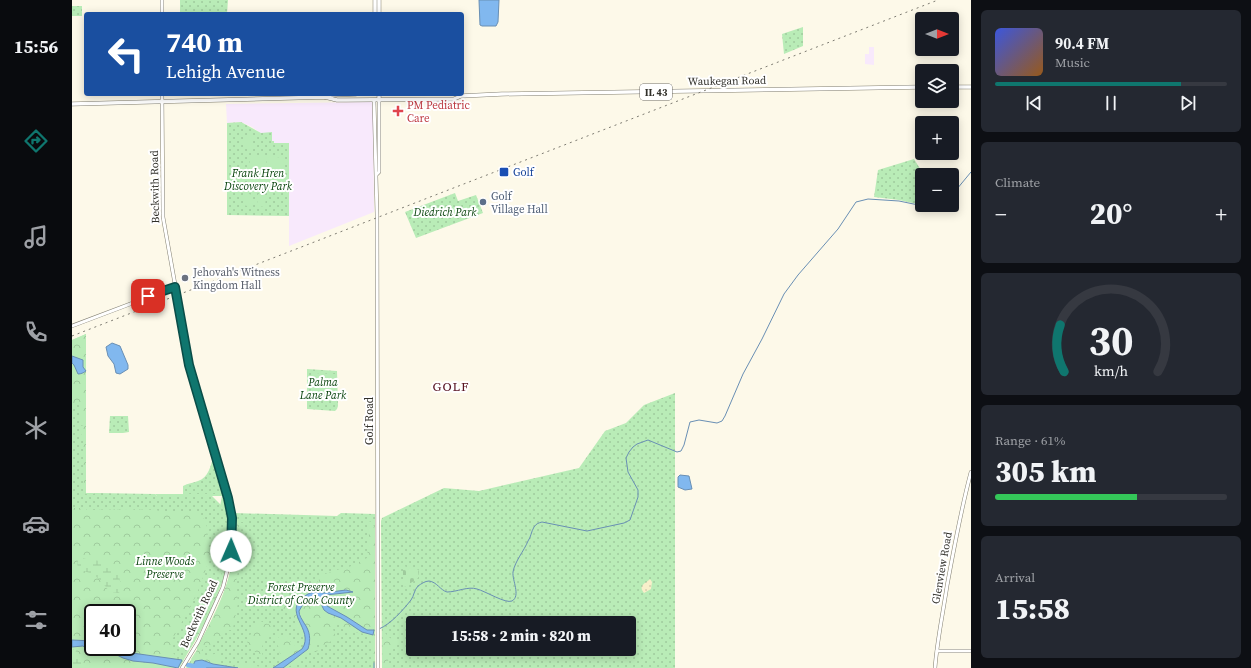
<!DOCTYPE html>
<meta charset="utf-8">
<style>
body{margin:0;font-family:"Source Serif 4",serif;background:#242831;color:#f1f3f6;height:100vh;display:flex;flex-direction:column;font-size:15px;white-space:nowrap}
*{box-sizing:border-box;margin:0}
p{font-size:13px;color:#9ea1a6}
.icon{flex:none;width:22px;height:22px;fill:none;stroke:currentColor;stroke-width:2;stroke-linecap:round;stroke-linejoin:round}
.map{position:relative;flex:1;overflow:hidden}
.panel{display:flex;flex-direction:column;gap:10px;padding:10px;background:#0d0f14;width:280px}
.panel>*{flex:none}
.guide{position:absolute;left:12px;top:12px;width:380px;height:84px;border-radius:4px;box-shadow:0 2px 10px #0003;background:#1a4fa0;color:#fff;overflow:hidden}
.needle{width:26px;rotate:90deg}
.fabs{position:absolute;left:843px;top:12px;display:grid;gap:8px}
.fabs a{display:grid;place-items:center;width:44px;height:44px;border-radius:4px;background:#171b24;box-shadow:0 2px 10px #0003;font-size:20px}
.speed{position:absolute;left:12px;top:604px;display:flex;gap:8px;font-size:20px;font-weight:700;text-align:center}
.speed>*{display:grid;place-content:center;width:52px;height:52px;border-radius:50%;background:#171b24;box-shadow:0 2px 10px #0003;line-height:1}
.speed .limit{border:2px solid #111;border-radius:6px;background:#fff;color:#111}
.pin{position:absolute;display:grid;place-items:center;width:34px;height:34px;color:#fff;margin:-17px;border-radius:8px;box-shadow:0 2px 6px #0006}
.me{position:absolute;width:44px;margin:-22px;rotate:1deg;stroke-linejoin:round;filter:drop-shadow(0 0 3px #0008)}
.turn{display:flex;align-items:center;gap:14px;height:84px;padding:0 16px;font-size:18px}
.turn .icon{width:52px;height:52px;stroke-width:2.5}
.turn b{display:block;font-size:28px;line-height:34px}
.big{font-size:30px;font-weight:800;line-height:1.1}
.panel .card{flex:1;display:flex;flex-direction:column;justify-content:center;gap:6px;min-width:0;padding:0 14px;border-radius:6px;background:#242831}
.panel .dial{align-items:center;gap:0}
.dial svg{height:104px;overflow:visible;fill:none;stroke:#363941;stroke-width:7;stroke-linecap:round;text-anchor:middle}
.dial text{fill:#f1f3f6;stroke:none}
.song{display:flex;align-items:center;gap:12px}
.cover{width:48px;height:48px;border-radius:6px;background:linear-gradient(135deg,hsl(230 70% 55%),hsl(30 70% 35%))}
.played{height:4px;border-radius:2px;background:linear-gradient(90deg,#0f766e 80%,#363941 80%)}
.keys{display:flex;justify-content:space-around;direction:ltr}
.heat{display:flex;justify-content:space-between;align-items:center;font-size:22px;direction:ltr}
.charge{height:6px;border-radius:3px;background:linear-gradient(90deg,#34c759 61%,#363941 0)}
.trip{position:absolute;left:334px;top:616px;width:230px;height:40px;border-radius:4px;background:#171b24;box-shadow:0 2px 10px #0003;font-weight:800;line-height:40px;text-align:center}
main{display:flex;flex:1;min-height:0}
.menu{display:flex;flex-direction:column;width:72px;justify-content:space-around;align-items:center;background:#090b0e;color:#9ea1a6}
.menu .icon{width:28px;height:28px}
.menu .on{color:#0f766e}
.menu b{font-size:18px;color:#f1f3f6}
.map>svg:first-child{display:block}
.industrial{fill:#f8e9fc}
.grass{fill:url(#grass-dots);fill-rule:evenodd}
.forest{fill:url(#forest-crowns)}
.wetland{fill:url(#wetland-marsh)}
.sand{fill:url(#sand-dots)}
.cemetery{fill:url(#cemetery-stones)}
.pitch{fill:#b9ecb7}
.water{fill:#81b8ef;stroke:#698fb4}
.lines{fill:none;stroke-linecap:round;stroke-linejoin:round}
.stream{stroke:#698fb4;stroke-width:1}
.river{stroke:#81b8ef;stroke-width:4.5}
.tertiary-casing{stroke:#827f71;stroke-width:4}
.secondary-casing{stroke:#827f71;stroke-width:4}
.primary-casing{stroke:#827f71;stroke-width:4.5}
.tertiary{stroke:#fff;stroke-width:3}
.secondary{stroke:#fff;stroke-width:3}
.primary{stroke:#fff;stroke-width:3.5}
.rail{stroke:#7e7c72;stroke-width:1;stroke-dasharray:2 4;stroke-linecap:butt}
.route-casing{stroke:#0a4d48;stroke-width:10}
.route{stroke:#0f766e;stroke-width:7}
.health-dot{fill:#e0444e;stroke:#fff;stroke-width:1.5}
.transit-dot{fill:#1a4fb4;stroke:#fff;stroke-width:1.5}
.service-dot{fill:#5c6f8a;stroke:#fff;stroke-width:1.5}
.worship-dot{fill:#6b7280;stroke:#fff;stroke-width:1.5}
.labels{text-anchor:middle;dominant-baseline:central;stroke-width:4;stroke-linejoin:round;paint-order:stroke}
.shield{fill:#fff;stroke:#6e6d69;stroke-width:1}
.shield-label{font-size:10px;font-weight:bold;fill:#302f29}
.street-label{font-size:11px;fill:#302f29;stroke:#fff}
.health-label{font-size:11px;fill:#be3a42;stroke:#fff;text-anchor:start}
.transit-label{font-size:11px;fill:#164399;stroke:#fff;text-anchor:start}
.park-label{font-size:11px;font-style:italic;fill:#003e05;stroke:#fff}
.service-label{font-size:11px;fill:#4e5e75;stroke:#fff;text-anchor:start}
.worship-label{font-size:11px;fill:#5b616d;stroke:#fff;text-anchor:start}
.quarter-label{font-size:13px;letter-spacing:1px;fill:#591524;stroke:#fff}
</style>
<main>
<nav class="menu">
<b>15:56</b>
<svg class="icon on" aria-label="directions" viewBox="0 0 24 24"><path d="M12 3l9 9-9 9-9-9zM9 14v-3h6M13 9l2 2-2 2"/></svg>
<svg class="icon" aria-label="music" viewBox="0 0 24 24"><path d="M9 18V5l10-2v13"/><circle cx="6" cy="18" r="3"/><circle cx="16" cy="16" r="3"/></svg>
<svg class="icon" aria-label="phone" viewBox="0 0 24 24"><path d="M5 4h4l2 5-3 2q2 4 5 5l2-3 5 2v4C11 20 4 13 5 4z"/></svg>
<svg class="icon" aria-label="climate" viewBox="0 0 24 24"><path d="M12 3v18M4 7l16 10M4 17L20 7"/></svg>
<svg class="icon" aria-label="car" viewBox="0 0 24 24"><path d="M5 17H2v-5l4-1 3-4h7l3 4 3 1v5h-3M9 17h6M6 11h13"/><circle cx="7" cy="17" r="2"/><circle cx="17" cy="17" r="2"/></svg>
<svg class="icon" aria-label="filters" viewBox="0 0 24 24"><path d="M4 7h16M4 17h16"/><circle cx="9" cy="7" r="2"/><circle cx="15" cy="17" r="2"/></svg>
</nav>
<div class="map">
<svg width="899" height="668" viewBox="0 0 899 668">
<defs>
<pattern id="grass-dots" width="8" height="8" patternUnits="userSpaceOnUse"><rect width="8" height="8" fill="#b9ecb7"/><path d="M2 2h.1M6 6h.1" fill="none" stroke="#9fcb9d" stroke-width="1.8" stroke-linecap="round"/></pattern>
<pattern id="forest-crowns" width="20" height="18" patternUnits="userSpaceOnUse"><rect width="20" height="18" fill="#b9ecb7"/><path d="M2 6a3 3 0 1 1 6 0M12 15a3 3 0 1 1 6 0" fill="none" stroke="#9fcb9d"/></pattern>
<pattern id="wetland-marsh" width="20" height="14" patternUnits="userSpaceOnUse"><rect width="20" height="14" fill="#b9ecb7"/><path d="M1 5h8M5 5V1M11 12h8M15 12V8" fill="none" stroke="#9fcb9d"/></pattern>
<pattern id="sand-dots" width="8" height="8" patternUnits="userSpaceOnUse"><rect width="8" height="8" fill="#f9efca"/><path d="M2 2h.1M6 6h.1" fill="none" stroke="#d6cdae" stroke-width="1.8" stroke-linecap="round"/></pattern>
<pattern id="cemetery-stones" width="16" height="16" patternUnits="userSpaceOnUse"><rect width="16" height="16" fill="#b9ecb7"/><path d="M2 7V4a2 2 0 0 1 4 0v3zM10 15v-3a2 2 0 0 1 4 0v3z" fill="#9fcb9d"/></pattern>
</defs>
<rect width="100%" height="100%" fill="#fdf9e9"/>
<g class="industrial">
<polygon points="797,47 802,47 802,65 793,64 793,54 797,54"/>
<polygon points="301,102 302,212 217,246 217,143 202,143 180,127 169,122 155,123 154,104"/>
</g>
<g class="grass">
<polygon points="108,0 156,0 155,14 108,14"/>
<rect x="0" y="6" width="10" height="10"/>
<polygon points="731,27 731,46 712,54 710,34"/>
<polygon points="169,122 189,133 200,132 200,141 202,141 202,143 217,143 217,216 155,215 155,123"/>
<polygon points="842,159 852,175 850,175 850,205 827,200 802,197 806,170"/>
<polygon points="383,193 386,201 404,195 411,213 344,238 333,212"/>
<path d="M14 334V494L24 493 83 494 85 496H140L148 504 150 508H155L158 533 156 561 152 579 124 639 107 668H0V340ZM21 613H55V647H21Z"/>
<polygon points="235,369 265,371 266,406 265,409 263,411 235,409"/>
<path d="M603 393V668H310L309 521 310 518 372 488 407 491 507 468 533 431 554 423 572 405ZM341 623H557V649H341Z"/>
<polygon points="38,416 56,416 57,432 51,433 37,433"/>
<path d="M141 457 151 494H111V486C116 483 121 483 126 481 136 478 139 466 141 457Z"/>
<path d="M161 513 265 516 269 513 303 514V668H114L125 650V648C142 617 160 583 162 547 163 536 162 525 161 513Z"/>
</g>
<g class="forest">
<polygon points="14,334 14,493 24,493 17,495 12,493 11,438 6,427 12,425 7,415 9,409 8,406 0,401 0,340"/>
<polygon points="83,494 151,494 155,508 150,508 148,506 150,496 85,496"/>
<path d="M0 508H13L15 510 59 509 83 510 98 513 117 512 124 513 131 517 135 527 138 558 124 596 100 640V646L104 659C84 656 62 656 43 647H55V613H21V641L0 640Z"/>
<path d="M164 521H173L176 522H168L166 526 168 544V566L165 575 164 587 166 603 161 628 159 630H155L143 643 132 647 128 653 131 657 133 658 144 653 146 654 150 666C143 665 139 662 133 661 128 659 124 662 119 659L125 650V648C139 622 154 594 160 564 162 551 162 537 162 523Z"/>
<path d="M296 521 300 522 303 529V629L295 630 275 617 255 606 254 604V595L280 591C272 590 266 591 258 592 256 592 254 593 252 593 248 593 244 591 240 593 231 595 223 605 224 614 225 623 234 629 233 639L224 627C227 615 214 614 209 606L218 597 221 591 242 587 250 575 268 569H273L295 558 297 533Z"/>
<path d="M153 522 157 527C159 571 141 611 119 648L118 643 141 603 147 585 154 554V539L152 523Z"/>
<path d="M240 596 250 598V606L252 610 256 613 269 618 286 630 301 635 303 634V655L300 656C300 630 295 635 272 631L267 624 262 623 260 626 264 638 263 639 252 645H245L244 649 247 650 244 652H237L225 664 214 667V666L229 653 235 651 238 637 227 614C227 606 233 599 240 596Z"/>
<path d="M188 621 201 626V628C197 638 186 644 191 656L180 650 175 642 184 623Z"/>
<path d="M311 631 318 638 328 642C312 652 314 650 318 668H310Z"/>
<path d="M205 635 207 638 214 635 218 641 228 650 208 664C207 660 208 658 208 654 208 646 202 643 205 635Z"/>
<polygon points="11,646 14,649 18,646 33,649 51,658 61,661 81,663 106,668 0,668 0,647"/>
<path d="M169 664C178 664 187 667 196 668L163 667Z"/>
</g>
<g class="wetland">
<path d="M10 558 23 561 28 560 39 566 47 574 49 589 47 593 38 592C29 581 23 572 9 571 5 567 5 565 6 559Z"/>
<polygon points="0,648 7,654 10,668 3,668 0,663"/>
</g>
<path class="sand" d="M578 579 580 582 579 589 572 593C566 585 573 584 578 579Z"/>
<polygon class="cemetery" points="331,566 347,570 346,578 333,587 331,581"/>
<g class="pitch">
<rect x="173" y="137" width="7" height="12"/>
<polygon points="178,155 195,155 193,189 176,189"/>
<polygon points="197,156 212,158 210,184 195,183"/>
<polygon points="173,193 181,195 180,207 171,205"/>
<polygon points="186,194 194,195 193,207 185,206"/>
<polygon points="241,373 263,374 263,391 256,397 239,397 239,375"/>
</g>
<g class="water">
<polygon points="407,0 427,0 426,22 424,26 410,26 408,25"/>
<polygon points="40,343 48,346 56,365 56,369 48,374 44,373 42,364 36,356 34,347"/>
<path d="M0 356 11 360V367L14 371C11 373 9 374 6 374L2 365 0 363Z"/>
<polygon points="608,475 617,476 620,489 613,490 606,487 606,477"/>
<path d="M274 590 281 592 254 595V604L255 606 275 617 295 630H302L301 635 290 632 269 618 256 613 252 610 250 606V598L240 596 233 601 227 611C227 616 230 619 232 623 238 631 239 639 236 649L211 668H201L230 649C244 629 206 611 236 594 241 592 247 591 251 593Z"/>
<polygon points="0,640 21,641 21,647 17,647 15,649 11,646 0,647"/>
<polygon points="22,647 43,647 53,652 110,660 106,668 81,663 61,661 51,658 33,649"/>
<polygon points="130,660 141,664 166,668 120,668 123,661"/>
</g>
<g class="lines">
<g class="stream">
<polyline points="880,195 899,172"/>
<path d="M307 629C319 624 331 610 339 600 342 596 342 590 346 586 349 584 353 581 357 581 365 582 368 590 375 592 385 592 396 586 405 589 413 591 434 604 440 601 449 596 440 580 441 572 443 561 452 551 456 541 459 537 459 532 462 527 464 524 466 523 470 522L515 531 552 523 558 520 566 497V490L556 472 554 458 557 452 561 447 565 444 576 440 605 452 609 451 612 445 618 422 627 420 645 423 650 421 653 416 671 374 690 339 712 294 726 275 766 229 784 202 796 199 827 201 856 207 870 205"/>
<polyline points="302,668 302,663"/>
</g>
<polyline class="river" points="116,665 132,668"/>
<defs>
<g id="tertiary">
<polyline points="90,0 90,14"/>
<polyline points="90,94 91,217 116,357 127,401 156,498 160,528 158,559 151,587 126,642 110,668"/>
<polyline points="0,326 103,287"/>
<polyline points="865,651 899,651"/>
</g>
<g id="secondary">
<polyline points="302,100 305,214 306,668"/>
<polyline points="305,174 307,172 307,100"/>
<path d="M863 668C865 641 871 613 875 586 882 548 889 509 899 472"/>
</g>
<g id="primary">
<polyline points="303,14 303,0"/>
<polyline points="307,14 307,0"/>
<polyline points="880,87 899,87"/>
<polyline points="253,97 259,95 284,94"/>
<polyline points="307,100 307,94"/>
<polyline points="0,104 253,97 265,100 274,100 382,99 389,96 430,94 850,87"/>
</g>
</defs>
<use href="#tertiary" class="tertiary-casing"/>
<use href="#secondary" class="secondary-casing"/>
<use href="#primary" class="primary-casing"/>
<use href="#tertiary" class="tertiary"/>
<use href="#secondary" class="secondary"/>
<use href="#primary" class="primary"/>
<polyline class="rail" points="0,336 866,0"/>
</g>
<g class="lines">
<defs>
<polyline id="route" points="76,296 103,287 117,365 156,498 160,518 159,551"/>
</defs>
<use href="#route" class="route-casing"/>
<use href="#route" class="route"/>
</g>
<path class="health-dot" d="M324 105h4v4h4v4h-4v4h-4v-4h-4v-4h4z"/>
<rect class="transit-dot" x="427" y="167" width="10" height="10" rx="2"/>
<circle class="service-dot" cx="411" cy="202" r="4"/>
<circle class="worship-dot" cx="113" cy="278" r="4"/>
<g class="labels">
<rect class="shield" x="568" y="84" width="32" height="16" rx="3"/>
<g class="shield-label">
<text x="584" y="92">IL 43</text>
</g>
<g class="street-label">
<text transform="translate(655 81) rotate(-1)">Waukegan Road</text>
<text transform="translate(83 187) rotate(-91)">Beckwith Road</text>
<text transform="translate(297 421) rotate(-90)">Golf Road</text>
<text transform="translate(870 568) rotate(-80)">Glenview Road</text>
<text transform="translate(127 614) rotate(-65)">Beckwith Road</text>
</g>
<g class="health-label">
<text x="335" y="105">PM Pediatric<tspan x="335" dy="13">Care</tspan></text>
</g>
<g class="transit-label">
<text x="441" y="172">Golf</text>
</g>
<g class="park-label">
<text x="186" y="173">Frank Hren<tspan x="186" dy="13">Discovery Park</tspan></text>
<text x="373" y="212">Diedrich Park</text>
<text x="251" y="382">Palma<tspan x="251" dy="13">Lane Park</tspan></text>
<text x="93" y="561">Linne Woods<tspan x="93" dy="13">Preserve</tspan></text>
<text x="229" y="587">Forest Preserve<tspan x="229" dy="13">District of Cook County</tspan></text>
</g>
<g class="service-label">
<text x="419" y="196">Golf<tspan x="419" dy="13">Village Hall</tspan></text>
</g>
<g class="worship-label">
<text x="121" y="272">Jehovah's Witness<tspan x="121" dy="13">Kingdom Hall</tspan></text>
</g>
<g class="quarter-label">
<text x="379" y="386">GOLF</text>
</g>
</g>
</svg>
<div class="fabs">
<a><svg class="needle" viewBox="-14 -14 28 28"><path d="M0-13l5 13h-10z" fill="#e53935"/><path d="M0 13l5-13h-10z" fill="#9ea1a6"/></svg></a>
<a><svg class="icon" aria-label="layers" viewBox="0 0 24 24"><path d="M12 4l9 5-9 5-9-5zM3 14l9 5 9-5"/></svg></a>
<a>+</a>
<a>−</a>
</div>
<div class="speed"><div class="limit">40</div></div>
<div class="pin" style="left:76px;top:296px;background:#d93025"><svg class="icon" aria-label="arrive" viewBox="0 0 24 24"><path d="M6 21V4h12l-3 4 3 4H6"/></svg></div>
<svg class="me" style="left:159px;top:551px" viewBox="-20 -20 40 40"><circle r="19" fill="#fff"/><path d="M0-13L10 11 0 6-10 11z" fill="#0f766e"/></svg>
<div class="trip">15:58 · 2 min · 820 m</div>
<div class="guide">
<div class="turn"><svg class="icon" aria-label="left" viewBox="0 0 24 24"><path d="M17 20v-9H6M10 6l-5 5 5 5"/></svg><div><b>740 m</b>Lehigh Avenue</div></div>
</div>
</div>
<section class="panel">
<div class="card">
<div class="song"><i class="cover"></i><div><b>90.4 FM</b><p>Music</p></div></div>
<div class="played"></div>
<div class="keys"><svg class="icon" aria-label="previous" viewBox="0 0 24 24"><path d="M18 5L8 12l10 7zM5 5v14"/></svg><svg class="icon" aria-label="pause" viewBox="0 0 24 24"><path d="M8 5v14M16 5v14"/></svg><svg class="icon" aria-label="next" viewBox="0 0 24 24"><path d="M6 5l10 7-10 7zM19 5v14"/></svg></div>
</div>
<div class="card"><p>Climate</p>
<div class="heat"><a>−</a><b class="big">20°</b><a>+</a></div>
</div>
<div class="card dial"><svg viewBox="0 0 100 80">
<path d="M14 69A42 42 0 1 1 86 69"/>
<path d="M14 69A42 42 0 0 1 11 33" stroke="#0f766e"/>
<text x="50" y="56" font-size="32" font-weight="700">30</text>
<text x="50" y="72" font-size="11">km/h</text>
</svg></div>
<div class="card"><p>Range · 61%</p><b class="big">305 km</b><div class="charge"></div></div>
<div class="card"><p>Arrival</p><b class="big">15:58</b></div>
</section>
</main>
